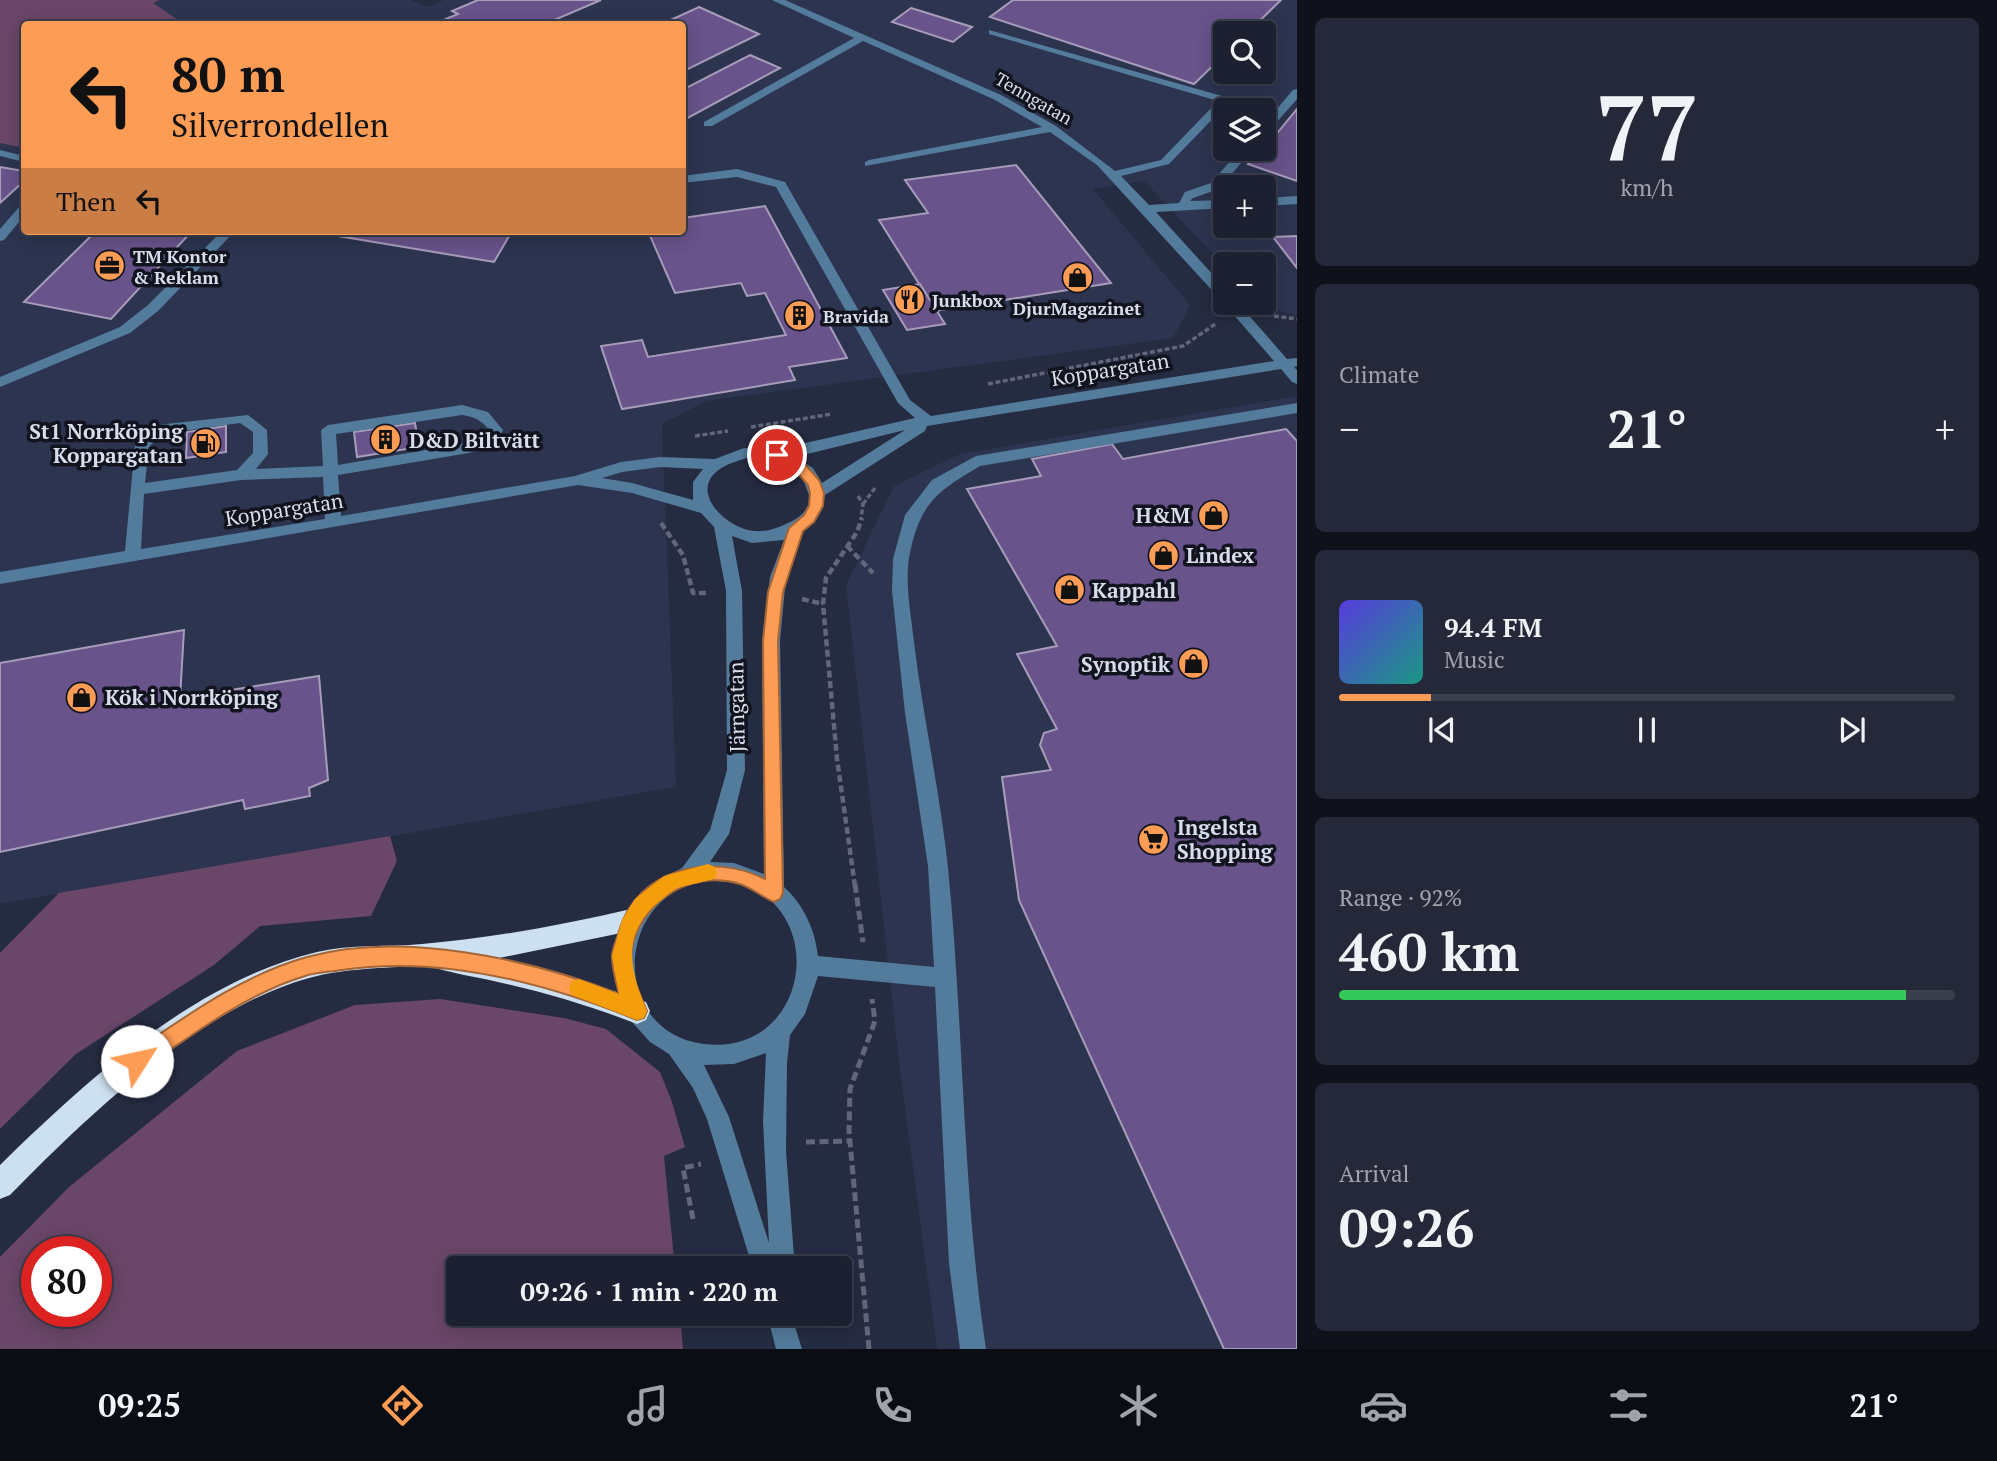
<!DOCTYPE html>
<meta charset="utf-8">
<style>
body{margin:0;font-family:"PT Serif",serif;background:#252839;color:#f1f3f6;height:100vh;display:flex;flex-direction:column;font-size:26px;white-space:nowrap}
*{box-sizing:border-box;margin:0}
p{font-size:23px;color:#a0a3ab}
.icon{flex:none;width:38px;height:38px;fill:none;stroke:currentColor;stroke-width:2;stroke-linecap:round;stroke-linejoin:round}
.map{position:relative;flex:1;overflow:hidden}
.side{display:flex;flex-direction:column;gap:18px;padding:18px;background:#0f121b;width:700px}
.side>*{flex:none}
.guide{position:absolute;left:21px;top:21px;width:665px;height:214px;border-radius:7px;box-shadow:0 4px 18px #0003,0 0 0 2px #3a3e4d;background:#fd9d55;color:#111;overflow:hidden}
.buttons{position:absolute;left:1213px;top:21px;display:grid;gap:14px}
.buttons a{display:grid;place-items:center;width:63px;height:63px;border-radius:7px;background:#1c2031;box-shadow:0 4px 18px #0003,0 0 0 2px #3a3e4d;font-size:35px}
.speed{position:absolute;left:21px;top:1236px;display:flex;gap:14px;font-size:35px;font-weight:700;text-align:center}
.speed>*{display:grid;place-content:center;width:91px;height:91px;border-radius:50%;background:#1c2031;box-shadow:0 4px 18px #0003,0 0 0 2px #3a3e4d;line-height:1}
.speed .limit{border:10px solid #d22;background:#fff;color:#111}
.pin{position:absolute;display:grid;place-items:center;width:60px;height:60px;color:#fff;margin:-30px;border:4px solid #fff;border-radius:50%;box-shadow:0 2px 7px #0007}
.me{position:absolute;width:77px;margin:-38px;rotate:55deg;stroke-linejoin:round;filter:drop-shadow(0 0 5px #0008)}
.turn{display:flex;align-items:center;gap:24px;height:147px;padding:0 35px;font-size:32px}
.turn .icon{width:91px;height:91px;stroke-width:2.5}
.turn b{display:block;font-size:49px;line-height:60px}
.then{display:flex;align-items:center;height:66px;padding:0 35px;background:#0003;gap:14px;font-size:26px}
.big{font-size:52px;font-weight:700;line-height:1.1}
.side .widget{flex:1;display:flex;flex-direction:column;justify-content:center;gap:10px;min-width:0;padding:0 24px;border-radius:10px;background:#252839}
.side .dial{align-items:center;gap:0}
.dial b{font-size:91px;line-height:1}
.song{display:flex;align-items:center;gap:21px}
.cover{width:84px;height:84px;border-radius:10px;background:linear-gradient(135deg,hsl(250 70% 55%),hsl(170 70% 35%))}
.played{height:7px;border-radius:4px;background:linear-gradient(90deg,#fd9d55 15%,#3a3e4d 15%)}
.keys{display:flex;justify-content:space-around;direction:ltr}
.heat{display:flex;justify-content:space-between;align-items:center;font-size:38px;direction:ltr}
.charge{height:10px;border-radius:5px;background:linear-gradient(90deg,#34c759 92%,#3a3e4d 0)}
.trip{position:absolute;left:446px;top:1256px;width:406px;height:70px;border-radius:7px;background:#1c2031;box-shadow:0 4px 18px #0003,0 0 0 2px #3a3e4d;font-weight:700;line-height:70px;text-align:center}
.tabs{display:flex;height:112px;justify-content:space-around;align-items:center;background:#0b0d14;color:#a0a3ab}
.tabs .icon{width:49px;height:49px}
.tabs .current{color:#fd9d55}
.tabs b{font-size:32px;color:#f1f3f6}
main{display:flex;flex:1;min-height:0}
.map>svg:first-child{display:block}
.built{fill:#2c3450;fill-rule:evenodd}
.green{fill:#6a4668;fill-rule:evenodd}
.building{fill:#68538a;stroke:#a79dba;stroke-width:2}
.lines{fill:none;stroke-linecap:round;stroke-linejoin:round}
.path-far2{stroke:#61667a;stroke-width:3.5;stroke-dasharray:5 2.5;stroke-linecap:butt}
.path-far1{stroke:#61667a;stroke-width:4.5;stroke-dasharray:7 3.5;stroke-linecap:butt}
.path{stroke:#61667a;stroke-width:5;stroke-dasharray:9 4.5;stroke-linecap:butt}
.minor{fill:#537b9b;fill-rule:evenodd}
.highway{fill:#cde0f0;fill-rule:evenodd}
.route{fill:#fd9d55;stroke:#a46637;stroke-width:2}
.slow{fill:#f59e0b}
.labels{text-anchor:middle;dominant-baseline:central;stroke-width:7;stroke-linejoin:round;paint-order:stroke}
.far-street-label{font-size:18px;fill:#d8ddec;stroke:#11141e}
.far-poi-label{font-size:18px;font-weight:bold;fill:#d8ddec;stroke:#11141e;text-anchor:start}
.street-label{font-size:21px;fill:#d8ddec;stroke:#11141e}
.poi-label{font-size:21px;font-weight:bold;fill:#d8ddec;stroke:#11141e;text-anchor:start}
</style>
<main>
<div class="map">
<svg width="1297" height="1349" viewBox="0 0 1297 1349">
<rect width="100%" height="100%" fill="#252b41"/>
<g class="built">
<path d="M160 0H411L427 7 444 0H1297V317L1259 303H1264V264H1225V267L1144 181 1093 189 1190 305 1173 338 706 401 662 424 676 787 0 904V143L24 148V231H682V24H184L152 3ZM1225 33H1264V72H1225ZM1225 110H1264V149H1225ZM1225 187H1264V226H1225Z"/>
<polygon points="1297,396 1297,1349 937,1349 899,1062 846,585 894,486 960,454"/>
</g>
<g class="green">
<polygon points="0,0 160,0 153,3 184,24 24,24 24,148 0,143"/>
<polygon points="390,836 397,861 371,916 260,926 214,965 76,1054 0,1129 0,953 59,893"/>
<path d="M440 999 564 1018 606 1029 660 1072 672 1102 685 1147 664 1156 675 1269H458V1314H680L683 1349H0V1257L69 1187 237 1051 355 1005ZM37 1251H96V1311H37Z"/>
</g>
<g class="building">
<polygon points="478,0 601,0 545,24 449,24 441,21 458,14 452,11"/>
<polygon points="1013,0 1281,0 1247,33 1225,33 1225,54 1194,84 990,17"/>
<polygon points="699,7 759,34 682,72 682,24 662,24"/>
<polygon points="911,8 972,27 953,42 892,22"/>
<polygon points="750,55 780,68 682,121 682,90"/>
<polygon points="1297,109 1297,181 1248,164 1264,149"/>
<polygon points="1016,165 1111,283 936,311 879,220 928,213 905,180"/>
<polygon points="0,167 24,171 24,181 0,203"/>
<polygon points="765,206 847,358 789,367 795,380 622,409 601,346 642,340 648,357 786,335 765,293 747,296 741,283 675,293 648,231 682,231 682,218"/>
<polygon points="96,231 192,231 111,319 24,302"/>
<polygon points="335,231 512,231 494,262 332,235"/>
<polygon points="1297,236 1297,268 1273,237"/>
<polygon points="920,284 945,324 907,330 883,290"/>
<polygon points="415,423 419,447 357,457 354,432"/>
<polygon points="226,426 226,452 186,458 187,432"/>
<polygon points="1286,429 1297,441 1297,1349 1224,1349 1019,900 1002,777 1051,770 1040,745 1044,733 1057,729 1017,654 1057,646 967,489 1041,476 1032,459 1112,444 1123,459"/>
<polygon points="184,630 180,698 319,676 328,780 309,788 310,796 245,809 243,800 0,852 0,663"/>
</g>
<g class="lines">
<g class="path-far2">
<polyline points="1274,316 1297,319"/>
<polyline points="988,384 1183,346 1217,323"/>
<polyline points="751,427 832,414"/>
<polyline points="695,436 728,431"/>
<polyline points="858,496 863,504 861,519"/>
<polyline points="863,504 875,488"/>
</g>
<g class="path-far1">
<polyline points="661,523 683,555 693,593 707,593"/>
<polyline points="847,546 873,573"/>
<polyline points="802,599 823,604"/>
<polyline points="855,886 837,759 823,604 826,578 857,532 862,518"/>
</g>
<g class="path">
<polyline points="855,884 863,942"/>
<polyline points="806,1142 850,1141"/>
<polyline points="693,1219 683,1168 701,1164"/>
<polyline points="869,1349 849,1131 850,1089 875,1021 872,999"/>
</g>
<g class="minor">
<polygon points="772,0 785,0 1001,95 1056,126 1115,171 1161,160 1218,101 989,34 989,30 1229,98 1229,102 1169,164 1121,176 1149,205 1179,203 1185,192 1211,183 1241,149 1253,149 1219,189 1193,198 1190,201 1225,200 1225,208 1156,212 1225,288 1225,300 1220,299 1097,165 1050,132 865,166 865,162 869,160 1042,127 993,99 863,41 712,126 704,126 704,122 854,38"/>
<polygon points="1297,89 1297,99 1268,132 1264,133 1264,124 1293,90"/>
<polygon points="0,150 24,156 24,162 0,156"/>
<path d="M737 169 785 182 910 400 931 416 1274 361 1226 306 1224 303 1225 302 1238 303 1287 359 1297 358V366L1294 367 1297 370V384L1292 382 1281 369 927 426 925 431 825 495 819 515 803 530 786 577 780 641 784 887C804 905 815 930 818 956L934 967 928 866 905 713 892 591 893 559 905 515 932 480 976 456 1297 403V413L980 466C936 492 919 504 909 558 905 585 911 615 914 642 923 717 940 792 948 868 964 1028 962 1189 986 1349H960L949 1263 935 987 818 976 805 1014 790 1035 787 1063 786 1151 795 1269H753L707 1119 693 1088 669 1054 650 1042 632 1022 620 998 614 972 615 945 627 913 650 885 682 868 710 830 727 770 726 591 714 527 701 513 632 493 578 485 0 584V572L125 551 135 445 152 426 157 425 248 415 267 430 268 454 256 469 323 466 321 430 328 425 462 405 488 412 503 430 495 444 469 453 338 475 341 516 575 476 621 462 660 457 715 459 744 448 775 450 915 418 898 403 776 187 737 177 682 183V176ZM462 415C474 417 482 420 489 430L485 436 467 443 338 465 336 434ZM240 423 253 432V453L237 470 145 483 149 447 161 434ZM905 430 822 483 813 468 795 457ZM746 458 776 461 802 476 810 498C808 510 801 517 790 522 778 528 768 532 754 531 727 529 687 491 720 469 727 464 738 461 746 458ZM660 467 703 469 693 482V500L632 483 602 478 622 472ZM323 477 325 519 141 549 144 494 241 480ZM732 536 752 543 784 540 770 577 762 641 764 874 734 863 710 862 729 834 745 770 742 591ZM725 880C833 896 813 1057 704 1044 602 1031 616 875 725 880ZM766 1053 763 1121 769 1243 729 1117 704 1065 734 1064Z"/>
<polygon points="1297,196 1297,204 1264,206 1264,198"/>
<polygon points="24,205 24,216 4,240 0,241 0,229 20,206"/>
<polygon points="222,231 235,231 158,311 130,333 0,387 0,377 120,327 148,305"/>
<polygon points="767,1314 791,1314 802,1349 776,1349"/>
</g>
<path class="highway" d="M631 909 640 912 643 920 640 928 631 931 499 958 564 974 646 1002 650 1011 646 1020 637 1024C581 1002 523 986 464 975 453 973 438 968 428 967 399 966 346 969 317 976 204 1003 90 1114 10 1195L0 1199V1165C87 1080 195 981 317 952 351 944 387 947 422 944 493 938 562 925 631 909Z"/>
</g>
<path class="route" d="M777 451 804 463 819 480 824 493 823 506 814 522 803 531 783 592 778 641 783 893 780 899 774 902C762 897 752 888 740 884 690 869 638 902 631 954 629 973 640 994 647 1011L644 1018 637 1020C546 983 441 955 342 970 330 972 317 972 305 976 246 994 195 1033 144 1068L137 1071 130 1068 127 1061 130 1054C185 1017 242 975 307 957 402 931 528 958 619 994 616 982 612 968 612 957 612 948 617 939 619 931 637 868 712 852 765 879L763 641 768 592 789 528 804 515 809 506 810 493 808 485 795 470 772 459 770 455Z"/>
<path class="slow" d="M708 864 715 867 717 872 715 878C703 883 689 884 677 888 671 891 665 897 660 901 620 932 630 971 647 1011L644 1018 637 1020 572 995 569 988 572 981 579 979 619 994 612 956 622 920 635 899 664 876Z"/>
<defs>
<symbol id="office-disc" viewBox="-11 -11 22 22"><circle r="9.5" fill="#fd9d55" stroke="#11141e"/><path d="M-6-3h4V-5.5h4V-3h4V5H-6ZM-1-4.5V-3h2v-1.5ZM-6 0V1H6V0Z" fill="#111"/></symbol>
<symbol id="shop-disc" viewBox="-11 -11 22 22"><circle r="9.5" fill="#fd9d55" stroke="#11141e"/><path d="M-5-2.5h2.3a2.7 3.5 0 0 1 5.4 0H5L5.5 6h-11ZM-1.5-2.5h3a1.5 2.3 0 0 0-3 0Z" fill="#111"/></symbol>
<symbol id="restaurant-disc" viewBox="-11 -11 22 22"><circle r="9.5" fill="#fd9d55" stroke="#11141e"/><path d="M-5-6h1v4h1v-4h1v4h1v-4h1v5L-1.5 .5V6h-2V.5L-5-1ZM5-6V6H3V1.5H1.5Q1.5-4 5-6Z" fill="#111"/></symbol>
<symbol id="building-disc" viewBox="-11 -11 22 22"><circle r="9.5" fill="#fd9d55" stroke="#11141e"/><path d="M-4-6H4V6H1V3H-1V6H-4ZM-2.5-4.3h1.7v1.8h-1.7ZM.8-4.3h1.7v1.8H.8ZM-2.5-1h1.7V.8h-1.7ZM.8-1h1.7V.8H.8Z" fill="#111"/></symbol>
<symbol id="fuel-disc" viewBox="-11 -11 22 22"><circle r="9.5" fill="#fd9d55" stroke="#11141e"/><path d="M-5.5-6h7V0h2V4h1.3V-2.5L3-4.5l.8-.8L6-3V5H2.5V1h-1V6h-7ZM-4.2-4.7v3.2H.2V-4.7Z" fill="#111"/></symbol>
<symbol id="supermarket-disc" viewBox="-11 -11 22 22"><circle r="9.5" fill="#fd9d55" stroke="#11141e"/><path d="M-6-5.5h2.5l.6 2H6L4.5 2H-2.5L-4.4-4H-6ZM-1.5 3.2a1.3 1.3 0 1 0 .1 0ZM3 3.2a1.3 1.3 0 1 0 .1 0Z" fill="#111"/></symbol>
</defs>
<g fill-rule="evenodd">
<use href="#office-disc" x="92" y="248" width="35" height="35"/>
<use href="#shop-disc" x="1060" y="260" width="35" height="35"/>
<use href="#restaurant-disc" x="892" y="282" width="35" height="35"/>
<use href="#building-disc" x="782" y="298" width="35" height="35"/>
<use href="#building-disc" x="368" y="422" width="35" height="35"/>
<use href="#fuel-disc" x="188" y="426" width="35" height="35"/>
<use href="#shop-disc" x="1196" y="498" width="35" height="35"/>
<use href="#shop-disc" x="1146" y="538" width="35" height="35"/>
<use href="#shop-disc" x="1052" y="572" width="35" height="35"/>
<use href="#shop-disc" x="1176" y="646" width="35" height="35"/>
<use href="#shop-disc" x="64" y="680" width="35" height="35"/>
<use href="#supermarket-disc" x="1136" y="822" width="35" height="35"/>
</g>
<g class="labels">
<g class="far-street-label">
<text transform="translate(1034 98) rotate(30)">Tenngatan</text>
</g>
<g class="far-poi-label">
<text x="133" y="256">TM Kontor<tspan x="133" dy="21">&amp; Reklam</tspan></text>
<text x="932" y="300">Junkbox</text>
<text x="1077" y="308" text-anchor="middle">DjurMagazinet</text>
<text x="823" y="316">Bravida</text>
</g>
<g class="street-label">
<text transform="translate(1110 369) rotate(-9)">Koppargatan</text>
<text transform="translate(284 509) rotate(-9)">Koppargatan</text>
<text transform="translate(736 707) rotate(-91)">Järngatan</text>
</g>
<g class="poi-label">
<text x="183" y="431" text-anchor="end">St1 Norrköping<tspan x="183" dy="24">Koppargatan</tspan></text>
<text x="409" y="440">D&amp;D Biltvätt</text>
<text x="1190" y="515" text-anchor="end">H&amp;M</text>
<text x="1186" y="555">Lindex</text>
<text x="1092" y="590">Kappahl</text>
<text x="1170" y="664" text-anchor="end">Synoptik</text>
<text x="105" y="697">Kök i Norrköping</text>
<text x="1177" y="827">Ingelsta<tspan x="1177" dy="24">Shopping</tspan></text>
</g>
</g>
</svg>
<div class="buttons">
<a><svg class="icon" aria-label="search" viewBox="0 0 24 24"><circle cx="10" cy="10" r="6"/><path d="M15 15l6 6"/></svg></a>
<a><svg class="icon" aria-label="layers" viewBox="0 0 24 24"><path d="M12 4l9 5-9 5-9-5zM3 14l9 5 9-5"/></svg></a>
<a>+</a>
<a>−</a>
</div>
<div class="speed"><div class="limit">80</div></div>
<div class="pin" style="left:777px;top:455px;background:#d93025"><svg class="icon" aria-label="arrive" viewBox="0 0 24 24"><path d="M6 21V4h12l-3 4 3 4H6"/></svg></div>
<svg class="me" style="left:137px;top:1061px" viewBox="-20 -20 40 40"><circle r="19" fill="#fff"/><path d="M0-13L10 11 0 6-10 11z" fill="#fd9d55"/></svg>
<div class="trip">09:26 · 1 min · 220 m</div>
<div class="guide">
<div class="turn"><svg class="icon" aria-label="left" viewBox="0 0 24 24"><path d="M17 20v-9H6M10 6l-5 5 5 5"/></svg><div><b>80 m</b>Silverrondellen</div></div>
<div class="then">Then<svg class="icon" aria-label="left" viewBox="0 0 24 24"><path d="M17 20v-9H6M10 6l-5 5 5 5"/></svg></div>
</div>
</div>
<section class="side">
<div class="widget dial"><b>77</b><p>km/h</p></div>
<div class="widget"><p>Climate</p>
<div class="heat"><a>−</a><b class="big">21°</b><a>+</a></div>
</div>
<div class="widget">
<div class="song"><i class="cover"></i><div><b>94.4 FM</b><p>Music</p></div></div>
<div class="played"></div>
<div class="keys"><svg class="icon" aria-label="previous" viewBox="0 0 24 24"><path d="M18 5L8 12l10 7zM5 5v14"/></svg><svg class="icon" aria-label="pause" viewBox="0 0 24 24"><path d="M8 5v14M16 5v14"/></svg><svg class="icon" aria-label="next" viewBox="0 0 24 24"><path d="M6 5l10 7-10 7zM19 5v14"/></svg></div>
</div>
<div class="widget"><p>Range · 92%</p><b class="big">460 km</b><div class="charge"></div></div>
<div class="widget"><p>Arrival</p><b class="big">09:26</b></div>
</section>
</main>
<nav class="tabs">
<b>09:25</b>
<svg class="icon current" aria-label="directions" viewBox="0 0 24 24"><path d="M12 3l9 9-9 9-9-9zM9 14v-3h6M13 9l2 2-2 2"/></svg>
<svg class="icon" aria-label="music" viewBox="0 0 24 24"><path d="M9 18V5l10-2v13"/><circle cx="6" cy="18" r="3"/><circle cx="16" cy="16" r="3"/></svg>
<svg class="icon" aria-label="phone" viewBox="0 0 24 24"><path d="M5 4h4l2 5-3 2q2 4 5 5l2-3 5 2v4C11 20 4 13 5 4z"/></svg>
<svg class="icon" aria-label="climate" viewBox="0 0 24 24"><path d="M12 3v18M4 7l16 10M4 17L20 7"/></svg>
<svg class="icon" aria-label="car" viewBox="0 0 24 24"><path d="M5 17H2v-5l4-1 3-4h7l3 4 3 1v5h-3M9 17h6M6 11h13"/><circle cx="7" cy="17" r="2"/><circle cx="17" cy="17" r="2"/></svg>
<svg class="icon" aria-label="filters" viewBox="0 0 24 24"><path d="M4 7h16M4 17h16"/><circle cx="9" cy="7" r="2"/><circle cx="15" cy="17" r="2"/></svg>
<b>21°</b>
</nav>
